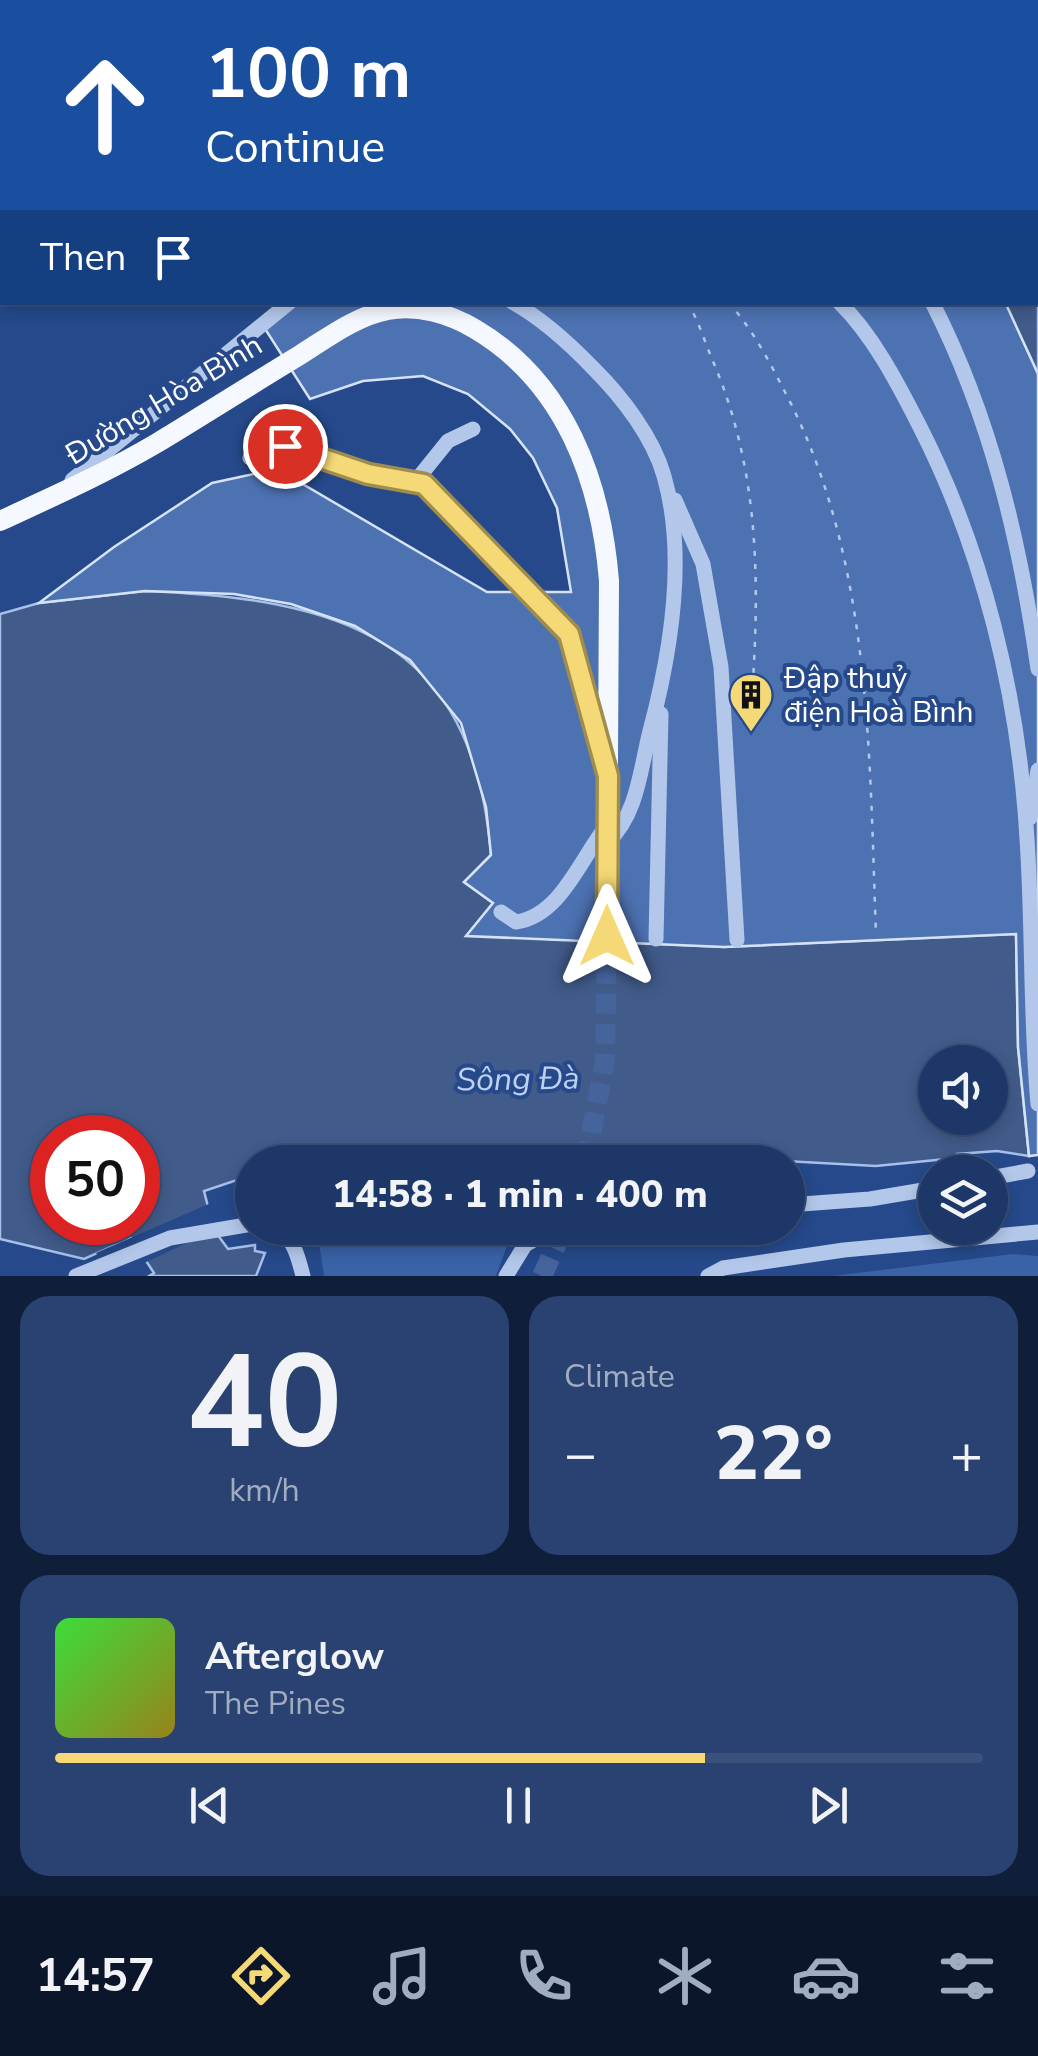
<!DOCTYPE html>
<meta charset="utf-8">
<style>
body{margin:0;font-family:"Nunito Sans",sans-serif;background:#294271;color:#f1f3f6;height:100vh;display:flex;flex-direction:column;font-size:38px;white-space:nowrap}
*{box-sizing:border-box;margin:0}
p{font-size:32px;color:#a0acc0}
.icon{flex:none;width:55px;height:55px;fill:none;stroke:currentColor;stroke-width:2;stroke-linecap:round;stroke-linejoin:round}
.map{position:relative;height:1276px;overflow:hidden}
.panel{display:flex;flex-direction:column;gap:20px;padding:20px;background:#0f1e39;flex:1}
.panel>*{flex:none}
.guide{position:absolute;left:0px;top:0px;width:1040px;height:305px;box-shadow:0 5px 15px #0003,0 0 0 2px #3a517c;background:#1a4fa0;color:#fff;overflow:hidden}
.controls{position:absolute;left:918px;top:1045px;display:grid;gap:20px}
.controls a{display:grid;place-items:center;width:90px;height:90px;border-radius:50%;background:#1c3768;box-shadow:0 5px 15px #0003,0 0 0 2px #3a517c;font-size:50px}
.speed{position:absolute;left:30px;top:1115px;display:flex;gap:20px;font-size:50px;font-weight:700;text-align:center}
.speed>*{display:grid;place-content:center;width:130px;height:130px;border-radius:50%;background:#1c3768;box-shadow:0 5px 15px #0003,0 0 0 2px #3a517c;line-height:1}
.speed .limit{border:15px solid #d22;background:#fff;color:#111}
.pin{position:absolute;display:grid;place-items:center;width:85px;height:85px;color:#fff;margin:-42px;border:5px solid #fff;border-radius:50%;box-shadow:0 2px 10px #0007}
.me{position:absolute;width:110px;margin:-55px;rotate:0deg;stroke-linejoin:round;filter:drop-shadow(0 0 8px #0008)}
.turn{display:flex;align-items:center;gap:35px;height:210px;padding:0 40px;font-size:45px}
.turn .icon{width:130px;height:130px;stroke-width:2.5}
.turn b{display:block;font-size:70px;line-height:85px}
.then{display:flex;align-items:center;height:95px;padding:0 40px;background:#0003;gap:20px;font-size:38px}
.big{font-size:75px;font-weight:800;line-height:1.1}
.panel .tile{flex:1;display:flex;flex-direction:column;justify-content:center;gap:15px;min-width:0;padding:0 35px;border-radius:30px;background:#294271}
.panel .dial{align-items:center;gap:0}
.dial b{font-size:130px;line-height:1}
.song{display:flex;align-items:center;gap:30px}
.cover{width:120px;height:120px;border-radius:15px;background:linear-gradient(135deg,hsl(120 70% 55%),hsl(50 70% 35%))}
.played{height:10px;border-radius:5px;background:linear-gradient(90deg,#f4d976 70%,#3a517c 70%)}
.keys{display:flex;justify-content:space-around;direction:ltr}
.heat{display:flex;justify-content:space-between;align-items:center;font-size:55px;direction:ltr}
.panel .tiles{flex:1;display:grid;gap:20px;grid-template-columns:1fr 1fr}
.tile:last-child{grid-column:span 2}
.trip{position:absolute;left:235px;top:1145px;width:570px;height:100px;border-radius:50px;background:#1c3768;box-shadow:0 5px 15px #0003,0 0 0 2px #3a517c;font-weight:800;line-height:100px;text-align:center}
.tabs{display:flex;height:160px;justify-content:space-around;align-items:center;background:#0b162a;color:#a0acc0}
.tabs .icon{width:70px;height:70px}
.tabs .current{color:#f4d976}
.tabs b{font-size:45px;color:#f1f3f6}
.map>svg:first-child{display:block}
.green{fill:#3962a7}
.water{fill:#415b8a;stroke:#a6c0ea;stroke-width:2.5;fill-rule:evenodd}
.pier{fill:#25498a}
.building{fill:#4d72b2;stroke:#d6e3f7;stroke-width:2.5}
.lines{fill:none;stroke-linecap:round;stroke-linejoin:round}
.major-tunnel{stroke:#46649c;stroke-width:20;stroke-dasharray:20 10;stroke-linecap:butt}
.path{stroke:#b2c7ea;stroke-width:2.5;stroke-dasharray:5 8;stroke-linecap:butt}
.minor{stroke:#b2c7ea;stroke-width:15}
.major{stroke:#f5f8fe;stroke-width:20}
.route-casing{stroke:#9f8d4d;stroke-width:25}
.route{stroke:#f4d976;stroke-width:18}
.labels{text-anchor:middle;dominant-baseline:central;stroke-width:8;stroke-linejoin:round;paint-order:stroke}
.street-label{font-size:30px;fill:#fff;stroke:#25498a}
.poi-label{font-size:30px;fill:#fff;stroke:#25498a;text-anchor:start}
.water-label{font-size:32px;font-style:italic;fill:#bed1f1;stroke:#25498a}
</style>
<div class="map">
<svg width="1038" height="1276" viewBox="0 0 1038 1276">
<rect width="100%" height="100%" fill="#25498a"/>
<g class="green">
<polygon points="317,1228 402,1228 412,1247 422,1242 452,1245 469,1228 525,1228 508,1243 496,1276 324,1276"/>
<polygon points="1013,1254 1038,1256 1038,1276 832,1276"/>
</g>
<g class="water">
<polygon points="798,0 1038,0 1038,374 1005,303 1038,302 1038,2"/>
<path d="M145 591C338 599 473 635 491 855L464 882 493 903 467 935 724 947 1016 934 1018 1047 1029 1156 997 1151 957 1154 956 1158 876 1166 673 1155 551 1162H252L249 1176 204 1191 214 1230 228 1249 255 1245V1251L265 1253 256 1276H149L154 1273 131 1238 84 1259 0 1239V614L39 603ZM935 1062H990V1118H935ZM52 1138H138V1222H52Z"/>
</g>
<polygon class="pier" points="211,1203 219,1228 142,1264 129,1244 99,1258 96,1253"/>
<g class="building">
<polygon points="420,0 798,0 799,2 421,2"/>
<polygon points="280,302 1005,302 1038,374 1038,1155 1029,1156 1018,1047 1016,934 724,947 466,936 493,903 464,882 491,855 486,807 461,723 410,660 355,626 291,604 234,594 145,591 39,603 114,547 212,483 277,469 487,592 571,592 557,508 533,458 510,429 468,394 423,376 363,381 310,399 260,321"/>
</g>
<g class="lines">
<g class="major-tunnel">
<polyline points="586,1162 605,1059 607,936"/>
<polyline points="542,1276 564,1228"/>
</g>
<g class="path">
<path d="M687 302C698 319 704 340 712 359 761 472 760 589 751 709L739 725"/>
<path d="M728 302C752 328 769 361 785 392 872 558 869 751 876 934"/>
</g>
<g class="minor">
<polyline points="707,0 709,2"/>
<polyline points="734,2 734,0"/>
<path d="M512 302C543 319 570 344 594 369 622 397 653 437 664 476 687 556 671 652 650 731 640 770 638 813 608 842"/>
<path d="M839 302C872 334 897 382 918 423 983 549 1019 697 1027 839 1033 927 1030 1016 1038 1104"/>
<path d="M932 302C991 418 1020 541 1038 669"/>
<polyline points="250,458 275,442 369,474 425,484 569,633 603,758"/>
<polyline points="72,480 290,302"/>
<polyline points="415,482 448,441 473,429"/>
<polyline points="675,500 703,564 721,667 737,940"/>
<polyline points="1030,818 1038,770"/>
<path d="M501 912 516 922C561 916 581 857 608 824"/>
<polyline points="656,939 661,714"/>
<polyline points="990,1178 1028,1171"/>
<polyline points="788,1205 870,1199 935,1188"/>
<path d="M276 1228C294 1238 298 1257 303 1276"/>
<polyline points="76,1276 170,1238 252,1224"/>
<polyline points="506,1276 525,1245 554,1228"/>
<polyline points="708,1276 723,1268 844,1250 1038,1232"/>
</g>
<path class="major" d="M0 521C54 496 106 473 157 443 205 414 252 384 300 355 327 338 356 316 388 310 417 304 450 314 475 329 565 382 601 481 609 581L607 936"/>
</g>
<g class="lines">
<defs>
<polyline id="route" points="285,446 368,474 424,484 569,634 608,776 607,936"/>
</defs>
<use href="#route" class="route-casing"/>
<use href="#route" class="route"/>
</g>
<defs>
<symbol id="building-pin" viewBox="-11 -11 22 30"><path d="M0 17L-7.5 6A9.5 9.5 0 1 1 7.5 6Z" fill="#f4d976" stroke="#25498a"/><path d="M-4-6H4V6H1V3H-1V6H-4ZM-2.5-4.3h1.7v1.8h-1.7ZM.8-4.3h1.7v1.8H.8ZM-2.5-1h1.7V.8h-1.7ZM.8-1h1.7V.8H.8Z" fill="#111"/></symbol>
</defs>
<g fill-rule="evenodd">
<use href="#building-pin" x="726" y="670" width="50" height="68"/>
</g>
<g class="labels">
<g class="street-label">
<text transform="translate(164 400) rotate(-31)">Đường Hòa Bình</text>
</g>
<g class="poi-label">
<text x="784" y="678">Đập thuỷ<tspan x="784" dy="34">điện Hoà Bình</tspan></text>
</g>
<g class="water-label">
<text transform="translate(518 1079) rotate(-1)">Sông Đà</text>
</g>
</g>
</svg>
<div class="controls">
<a><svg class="icon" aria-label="sound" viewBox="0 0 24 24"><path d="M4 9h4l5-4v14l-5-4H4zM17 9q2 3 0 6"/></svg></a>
<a><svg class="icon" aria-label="layers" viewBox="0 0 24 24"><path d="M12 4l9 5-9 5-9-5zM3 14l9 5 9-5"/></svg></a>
</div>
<div class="speed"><div class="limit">50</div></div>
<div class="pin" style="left:285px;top:446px;background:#d93025"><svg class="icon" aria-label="arrive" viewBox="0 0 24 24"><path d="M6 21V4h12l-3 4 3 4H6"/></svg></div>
<svg class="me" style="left:607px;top:936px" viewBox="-20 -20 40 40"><path d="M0-17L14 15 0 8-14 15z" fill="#f4d976" stroke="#fff" stroke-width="4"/></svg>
<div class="trip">14:58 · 1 min · 400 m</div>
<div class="guide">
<div class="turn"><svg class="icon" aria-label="ahead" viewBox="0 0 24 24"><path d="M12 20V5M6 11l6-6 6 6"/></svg><div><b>100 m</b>Continue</div></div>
<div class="then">Then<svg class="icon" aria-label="arrive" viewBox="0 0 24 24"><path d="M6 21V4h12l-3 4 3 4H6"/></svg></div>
</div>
</div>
<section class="panel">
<div class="tiles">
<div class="tile dial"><b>40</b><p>km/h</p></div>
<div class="tile"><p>Climate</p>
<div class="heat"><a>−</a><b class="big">22°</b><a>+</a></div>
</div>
<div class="tile">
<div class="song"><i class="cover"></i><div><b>Afterglow</b><p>The Pines</p></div></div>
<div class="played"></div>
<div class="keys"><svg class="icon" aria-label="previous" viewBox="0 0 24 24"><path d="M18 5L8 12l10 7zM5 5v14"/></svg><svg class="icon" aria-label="pause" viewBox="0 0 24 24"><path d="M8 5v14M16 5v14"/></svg><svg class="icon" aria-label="next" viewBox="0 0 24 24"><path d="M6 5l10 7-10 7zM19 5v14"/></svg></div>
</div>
</div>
</section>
<nav class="tabs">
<b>14:57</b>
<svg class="icon current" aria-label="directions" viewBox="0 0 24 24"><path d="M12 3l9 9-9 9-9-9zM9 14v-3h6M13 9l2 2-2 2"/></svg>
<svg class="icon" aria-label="music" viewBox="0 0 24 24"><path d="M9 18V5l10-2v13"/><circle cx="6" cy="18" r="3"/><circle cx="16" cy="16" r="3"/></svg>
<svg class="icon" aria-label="phone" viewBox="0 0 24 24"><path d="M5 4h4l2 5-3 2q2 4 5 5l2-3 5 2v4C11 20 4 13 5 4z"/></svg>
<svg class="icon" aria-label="climate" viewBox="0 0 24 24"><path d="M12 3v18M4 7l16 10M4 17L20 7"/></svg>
<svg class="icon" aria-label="car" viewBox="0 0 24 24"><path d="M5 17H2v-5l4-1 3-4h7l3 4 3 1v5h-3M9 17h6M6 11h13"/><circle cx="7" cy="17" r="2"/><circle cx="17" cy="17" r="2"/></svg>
<svg class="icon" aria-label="filters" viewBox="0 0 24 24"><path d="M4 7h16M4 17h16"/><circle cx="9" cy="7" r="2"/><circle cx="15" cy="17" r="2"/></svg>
</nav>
